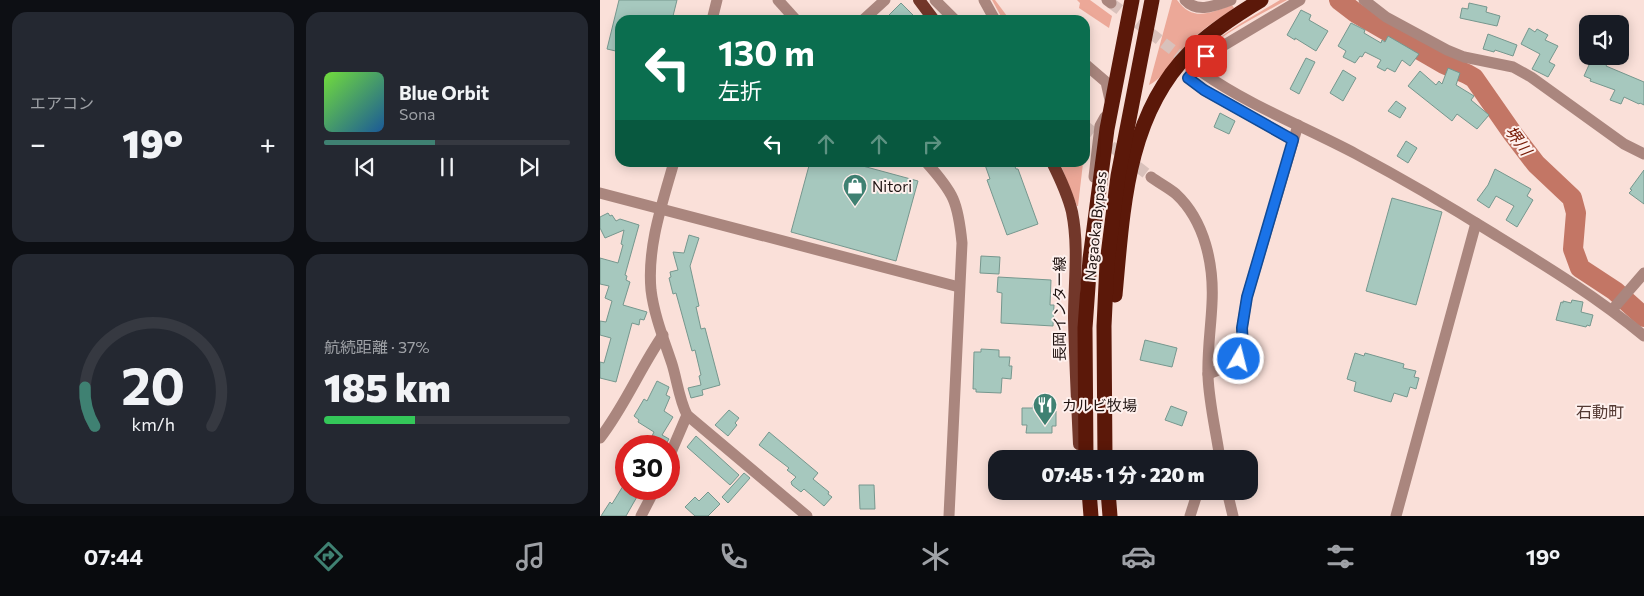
<!DOCTYPE html>
<html lang="ja">
<meta charset="utf-8">
<style>
body{margin:0;font-family:Commissioner,"Noto Sans JP",sans-serif;background:#242831;color:#f1f3f6;height:100vh;display:flex;flex-direction:column;font-size:19px;white-space:nowrap}
*{box-sizing:border-box;margin:0}
p{font-size:16px;color:#9ea1a6}
.icon{flex:none;width:28px;height:28px;fill:none;stroke:currentColor;stroke-width:2;stroke-linecap:round;stroke-linejoin:round}
.map{position:relative;flex:1;overflow:hidden}
.sheet{display:flex;flex-direction:column;gap:12px;padding:12px;background:#0d0f14;width:600px}
.sheet>*{flex:none}
.top-card{position:absolute;left:15px;top:15px;width:475px;height:152px;border-radius:15px;box-shadow:0 2px 12px #0003;background:#0b6e4f;color:#fff;overflow:hidden}
.fabs{position:absolute;left:979px;top:15px;display:grid;gap:10px}
.fabs a{display:grid;place-items:center;width:50px;height:50px;border-radius:10px;background:#171b24;box-shadow:0 2px 12px #0003;font-size:25px}
.speed{position:absolute;left:15px;top:435px;display:flex;gap:10px;font-size:25px;font-weight:700;text-align:center}
.speed>*{display:grid;place-content:center;width:65px;height:65px;border-radius:50%;background:#171b24;box-shadow:0 2px 12px #0003;line-height:1}
.speed .limit{border:8px solid #d22;background:#fff;color:#111}
.pin{position:absolute;display:grid;place-items:center;width:42px;height:42px;color:#fff;margin:-21px;border-radius:10px;box-shadow:0 2px 8px #0006}
.me{position:absolute;width:55px;margin:-28px;rotate:8deg;stroke-linejoin:round;filter:drop-shadow(0 0 4px #0008)}
.turn{display:flex;align-items:center;gap:18px;height:105px;padding:0 20px;font-size:22px}
.turn .icon{width:65px;height:65px;stroke-width:2.5}
.turn b{display:block;font-size:35px;line-height:42px}
.lanes{display:flex;align-items:center;height:48px;padding:0 20px;background:#0003;justify-content:center;gap:25px;direction:ltr}
.lanes .off{opacity:.35}
.big{font-size:38px;font-weight:800;line-height:1.1}
.sheet .tile{flex:1;display:flex;flex-direction:column;justify-content:center;gap:8px;min-width:0;padding:0 18px;border-radius:15px;background:#242831}
.sheet .dial{align-items:center;gap:0}
.dial svg{height:130px;overflow:visible;fill:none;stroke:#363941;stroke-width:7;stroke-linecap:round;text-anchor:middle}
.dial text{fill:#f1f3f6;stroke:none}
.song{display:flex;align-items:center;gap:15px}
.cover{width:60px;height:60px;border-radius:8px;background:linear-gradient(135deg,hsl(100 70% 55%),hsl(210 70% 35%))}
.played{height:5px;border-radius:2px;background:linear-gradient(90deg,#3f8172 45%,#363941 45%)}
.keys{display:flex;justify-content:space-around;direction:ltr}
.heat{display:flex;justify-content:space-between;align-items:center;font-size:28px;direction:ltr}
.charge{height:8px;border-radius:4px;background:linear-gradient(90deg,#34c759 37%,#363941 0)}
.sheet .tiles{flex:1;display:grid;gap:12px;grid-template-columns:repeat(2,1fr)}
.trip{position:absolute;left:388px;top:450px;width:270px;height:50px;border-radius:15px;background:#171b24;box-shadow:0 2px 12px #0003;font-weight:800;line-height:50px;text-align:center}
.menu{display:flex;height:80px;justify-content:space-around;align-items:center;background:#090b0e;color:#9ea1a6}
.menu .icon{width:35px;height:35px}
.menu .current{color:#3f8172}
.menu b{font-size:22px;color:#f1f3f6}
main{display:flex;flex:1;min-height:0}
.map>svg:first-child{display:block}
.green{fill:#eca898}
.lines{fill:none;stroke-linecap:round;stroke-linejoin:round}
.river{stroke:#c37665;stroke-width:20}
.building{fill:#a6c8be;stroke:#76978e}
.minor-tunnel{stroke:#d9c1bb;stroke-width:11;stroke-dasharray:11 5.5;stroke-linecap:butt}
.minor{stroke:#aa867e;stroke-width:11}
.major{stroke:#72372a;stroke-width:12}
.highway{stroke:#5b1809;stroke-width:15}
.route-casing{stroke:#114b97;stroke-width:12}
.route{stroke:#1a73e8;stroke-width:9}
.labels{text-anchor:middle;dominant-baseline:central;stroke-width:4;stroke-linejoin:round;paint-order:stroke}
.poi-label{font-size:15px;fill:#1f1311;stroke:#fef0ed;text-anchor:start}
.street-label{font-size:15px;fill:#1f1311;stroke:#fef0ed}
.water-label{font-size:16px;font-style:italic;fill:#761803;stroke:#fef0ed}
.neighbourhood-label{font-size:16px;fill:#533933;stroke:#fef0ed}
</style>
<main>
<section class="sheet">
<div class="tiles">
<div class="tile"><p>エアコン</p>
<div class="heat"><a>−</a><b class="big">19°</b><a>+</a></div>
</div>
<div class="tile">
<div class="song"><i class="cover"></i><div><b>Blue Orbit</b><p>Sona</p></div></div>
<div class="played"></div>
<div class="keys"><svg class="icon" aria-label="previous" viewBox="0 0 24 24"><path d="M18 5L8 12l10 7zM5 5v14"/></svg><svg class="icon" aria-label="pause" viewBox="0 0 24 24"><path d="M8 5v14M16 5v14"/></svg><svg class="icon" aria-label="next" viewBox="0 0 24 24"><path d="M6 5l10 7-10 7zM19 5v14"/></svg></div>
</div>
<div class="tile dial"><svg viewBox="0 0 100 80">
<path d="M14 69A42 42 0 1 1 86 69"/>
<path d="M14 69A42 42 0 0 1 8 45" stroke="#3f8172"/>
<text x="50" y="56" font-size="32" font-weight="700">20</text>
<text x="50" y="72" font-size="11">km/h</text>
</svg></div>
<div class="tile"><p>航続距離 · 37%</p><b class="big">185 km</b><div class="charge"></div></div>
</div>
</section>
<div class="map">
<svg width="1044" height="516" viewBox="0 0 1044 516">
<rect width="100%" height="100%" fill="#fae0d9"/>
<g class="green">
<polygon points="392,0 395,0 410,20 403,20"/>
<polygon points="477,0 490,0 512,16 509,28 479,8 480,3"/>
<path d="M572 0H577C593 22 609 13 632 5L634 8C620 18 605 27 593 39 578 53 567 76 549 85Z"/>
<path d="M680 0H687C652 19 617 36 589 65L588 64C615 37 647 20 680 0Z"/>
<polygon points="460,163 483,163 478,206 477,206"/>
</g>
<g class="lines">
<polyline class="river" points="739,0 756,13 844,64 867,74 874,78 913,134 936,164 972,198 976,213 973,249 980,268 1015,291 1044,317"/>
</g>
<g class="building">
<polygon points="19,0 77,0 72,20 20,20 20,52 7,49"/>
<polygon points="301,3 318,20 284,20"/>
<polygon points="869,3 887,7 886,12 900,16 897,26 860,18 862,8 868,9"/>
<polygon points="701,10 711,15 709,20 728,31 716,51 695,38 695,40 687,35"/>
<polygon points="751,23 765,30 764,33 781,43 782,40 785,42 788,36 819,54 810,66 802,60 795,72 787,68 785,71 777,67 781,60 765,52 762,57 760,56 755,63 743,57 746,51 738,46"/>
<polygon points="929,28 935,32 937,29 948,35 945,40 958,46 949,62 955,65 948,77 932,69 940,54 921,44"/>
<polygon points="888,34 917,45 913,56 895,50 894,52 883,49"/>
<polygon points="993,56 1008,62 1006,66 1044,82 1044,105 1040,103 1039,104 1024,97 1021,104 1010,100 1015,90 990,81 991,79 984,76"/>
<polygon points="706,58 715,62 699,94 690,89"/>
<polygon points="848,68 860,73 856,85 874,96 871,100 889,115 877,129 857,114 852,121 808,86 820,71 836,85 839,81 842,84"/>
<polygon points="743,70 756,78 743,101 730,93"/>
<polygon points="796,101 806,108 800,118 788,111"/>
<polygon points="620,113 635,121 629,134 614,127"/>
<polygon points="806,141 817,148 808,163 797,156"/>
<polygon points="210,162 248,162 318,181 296,261 191,232"/>
<polygon points="384,162 413,162 416,169 418,169 438,224 407,235 387,180 390,179"/>
<polygon points="895,169 931,189 927,196 933,200 917,227 906,220 914,206 896,196 889,208 877,200 888,185"/>
<polygon points="1044,170 1044,204 1029,193 1032,190 1030,189"/>
<polygon points="792,198 842,212 816,305 766,291"/>
<polygon points="8,213 10,216 12,215 16,221 20,219 39,225 25,275 27,276 26,280 30,282 23,305 47,312 44,320 40,319 39,325 32,323 16,382 0,378 0,362 4,363 11,338 0,335 0,321 6,322 12,301 5,298 9,286 0,284 0,258 18,263 23,245 21,244 24,230 5,238 0,228 0,217"/>
<polygon points="89,235 99,238 90,266 99,306 96,307 101,329 105,328 120,385 102,390 103,395 91,398 88,388 101,385 99,376 101,375 95,350 92,351 76,293 73,294 69,278 71,277 70,272 78,270 73,252 84,253"/>
<polygon points="381,256 400,257 399,274 380,273"/>
<polygon points="398,277 451,280 450,305 454,305 453,326 401,323 402,293 397,292"/>
<polygon points="972,300 983,302 981,312 993,315 990,326 987,325 986,327 956,320 961,302 963,303 963,301 971,303"/>
<polygon points="545,340 577,348 572,367 540,360"/>
<polygon points="381,349 399,350 399,357 410,357 409,366 412,366 411,379 402,378 401,393 376,392 376,389 373,389 374,352 381,352"/>
<polygon points="755,353 764,356 765,353 804,364 803,368 816,371 814,377 819,378 816,389 810,387 807,397 794,393 791,402 754,391 756,382 747,379"/>
<polygon points="57,381 69,387 66,395 70,397 64,411 73,417 62,435 69,439 65,446 47,446 54,432 38,422 39,420 34,416 44,399 47,401"/>
<polygon points="433,405 445,405 445,411 456,411 456,426 452,426 452,433 426,433 427,425 422,425 422,408 433,408"/>
<polygon points="571,406 587,412 582,426 565,420"/>
<polygon points="129,410 139,418 135,423 137,425 128,436 115,425"/>
<polygon points="169,432 218,473 213,479 229,492 228,494 232,497 224,506 204,489 201,492 192,485 191,482 196,477 187,470 189,468 159,445"/>
<polygon points="96,436 139,475 130,485 87,447"/>
<polygon points="144,473 150,478 128,503 122,497"/>
<polygon points="259,485 274,485 275,509 260,509"/>
<polygon points="23,486 38,495 26,516 1,516 10,502 12,504"/>
<polygon points="108,492 120,504 108,516 95,516 85,507 95,497 99,501"/>
</g>
<g class="lines">
<g class="minor-tunnel">
<polyline points="511,3 603,73"/>
<polyline points="485,126 551,177"/>
</g>
<g class="minor">
<polyline points="178,0 196,20"/>
<polyline points="335,0 355,20"/>
<polyline points="384,0 395,20"/>
<polyline points="507,0 511,3"/>
<path d="M585 0C598 14 616 5 631 0"/>
<polyline points="764,0 786,17 847,50 864,57 913,67 931,77 1024,144 1044,154"/>
<polyline points="112,20 117,0"/>
<polyline points="263,20 285,0"/>
<polyline points="485,64 506,82 510,100"/>
<path d="M603 73C650 106 705 127 756 154 803 179 849 206 894 234 946 266 997 297 1044 336"/>
<polyline points="693,140 604,90 588,78 606,56 700,0"/>
<path d="M74 162C62 204 47 247 51 290 54 315 64 340 72 364 77 380 79 399 87 415L207 516"/>
<path d="M326 162C354 193 358 202 362 243L349 516"/>
<polyline points="494,177 500,126 505,117"/>
<path d="M551 177C559 183 569 188 576 194 605 221 614 265 612 303 611 327 607 352 608 376 609 403 616 431 620 459"/>
<polyline points="0,193 359,287"/>
<polyline points="1012,310 1044,273"/>
<polyline points="608,374 634,364 642,354 642,328 647,297 698,125"/>
<path d="M0 438C25 406 40 368 63 335"/>
<polyline points="69,457 87,415"/>
<polyline points="627,491 633,516"/>
<polyline points="41,516 55,489"/>
<polyline points="590,516 598,491"/>
<polyline points="796,516 876,223"/>
</g>
<g class="major">
<polyline points="319,0 334,20"/>
<path d="M452 162C460 178 468 195 472 212 479 247 474 283 474 318 475 360 477 402 479 444"/>
</g>
<g class="highway">
<path d="M515 295C523 210 526 116 590 52 611 31 636 15 661 0"/>
<polyline points="486,459 485,328 490,259 507,129 532,0"/>
<polyline points="505,459 504,326 507,263 518,176 552,0"/>
<polyline points="489,491 491,516"/>
<polyline points="508,491 510,516"/>
</g>
</g>
<g class="lines">
<defs>
<polyline id="route" points="606,56 588,78 604,90 693,140 647,297 642,328 643,348 639,359"/>
</defs>
<use href="#route" class="route-casing"/>
<use href="#route" class="route"/>
</g>
<defs>
<symbol id="shop-pin" viewBox="-11 -11 22 30"><path d="M0 17L-7.5 6A9.5 9.5 0 1 1 7.5 6Z" fill="#3f8172" stroke="#fef0ed"/><path d="M-5-2.5h2.3a2.7 3.5 0 0 1 5.4 0H5L5.5 6h-11ZM-1.5-2.5h3a1.5 2.3 0 0 0-3 0Z" fill="#fff"/></symbol>
<symbol id="restaurant-pin" viewBox="-11 -11 22 30"><path d="M0 17L-7.5 6A9.5 9.5 0 1 1 7.5 6Z" fill="#3f8172" stroke="#fef0ed"/><path d="M-5-6h1v4h1v-4h1v4h1v-4h1v5L-1.5 .5V6h-2V.5L-5-1ZM5-6V6H3V1.5H1.5Q1.5-4 5-6Z" fill="#fff"/></symbol>
</defs>
<g fill-rule="evenodd">
<use href="#shop-pin" x="241" y="172" width="28" height="38"/>
<use href="#restaurant-pin" x="431" y="391" width="28" height="38"/>
</g>
<g class="labels">
<g class="poi-label">
<text x="272" y="186">Nitori</text>
<text x="462" y="405">カルビ牧場</text>
</g>
<g class="street-label">
<text transform="translate(495 226) rotate(-84)">Nagaoka Bypass</text>
<text transform="translate(459 309) rotate(-90)">長岡インター線</text>
</g>
<g class="water-label">
<text transform="translate(919 140) rotate(54)">堺川</text>
</g>
<g class="neighbourhood-label">
<text x="1000" y="411">石動町</text>
</g>
</g>
</svg>
<div class="fabs">
<a><svg class="icon" aria-label="sound" viewBox="0 0 24 24"><path d="M4 9h4l5-4v14l-5-4H4zM17 9q2 3 0 6"/></svg></a>
</div>
<div class="speed"><div class="limit">30</div></div>
<div class="pin" style="left:606px;top:56px;background:#d93025"><svg class="icon" aria-label="arrive" viewBox="0 0 24 24"><path d="M6 21V4h12l-3 4 3 4H6"/></svg></div>
<svg class="me" style="left:639px;top:359px" viewBox="-20 -20 40 40"><circle r="17" fill="#1a73e8" stroke="#fff" stroke-width="3"/><path d="M0-11L8 9 0 5-8 9z" fill="#fff"/></svg>
<div class="trip">07:45 · 1 分 · 220 m</div>
<div class="top-card">
<div class="turn"><svg class="icon" aria-label="left" viewBox="0 0 24 24"><path d="M17 20v-9H6M10 6l-5 5 5 5"/></svg><div><b>130 m</b>左折</div></div>
<div class="lanes"><svg class="icon" aria-label="left" viewBox="0 0 24 24"><path d="M17 20v-9H6M10 6l-5 5 5 5"/></svg><svg class="icon off" aria-label="ahead" viewBox="0 0 24 24"><path d="M12 20V5M6 11l6-6 6 6"/></svg><svg class="icon off" aria-label="ahead" viewBox="0 0 24 24"><path d="M12 20V5M6 11l6-6 6 6"/></svg><svg class="icon off" aria-label="right" viewBox="0 0 24 24"><path d="M7 20v-9h11M14 6l5 5-5 5"/></svg></div>
</div>
</div>
</main>
<nav class="menu">
<b>07:44</b>
<svg class="icon current" aria-label="directions" viewBox="0 0 24 24"><path d="M12 3l9 9-9 9-9-9zM9 14v-3h6M13 9l2 2-2 2"/></svg>
<svg class="icon" aria-label="music" viewBox="0 0 24 24"><path d="M9 18V5l10-2v13"/><circle cx="6" cy="18" r="3"/><circle cx="16" cy="16" r="3"/></svg>
<svg class="icon" aria-label="phone" viewBox="0 0 24 24"><path d="M5 4h4l2 5-3 2q2 4 5 5l2-3 5 2v4C11 20 4 13 5 4z"/></svg>
<svg class="icon" aria-label="climate" viewBox="0 0 24 24"><path d="M12 3v18M4 7l16 10M4 17L20 7"/></svg>
<svg class="icon" aria-label="car" viewBox="0 0 24 24"><path d="M5 17H2v-5l4-1 3-4h7l3 4 3 1v5h-3M9 17h6M6 11h13"/><circle cx="7" cy="17" r="2"/><circle cx="17" cy="17" r="2"/></svg>
<svg class="icon" aria-label="filters" viewBox="0 0 24 24"><path d="M4 7h16M4 17h16"/><circle cx="9" cy="7" r="2"/><circle cx="15" cy="17" r="2"/></svg>
<b>19°</b>
</nav>
